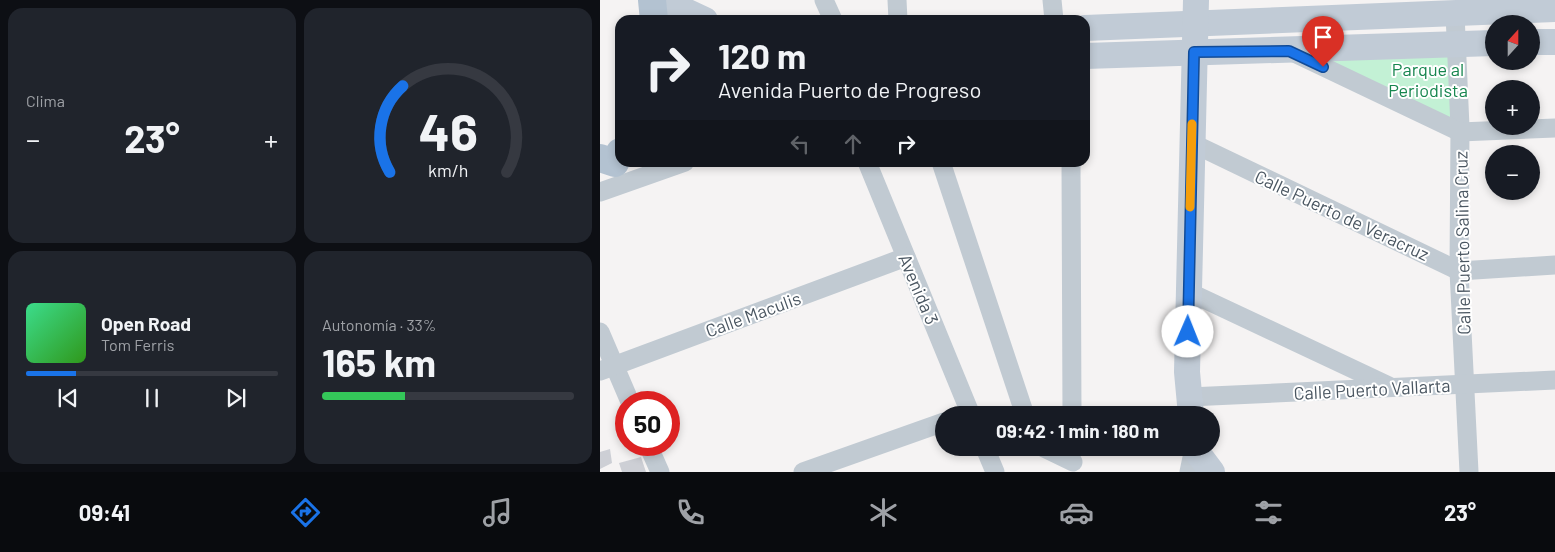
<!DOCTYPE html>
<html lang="es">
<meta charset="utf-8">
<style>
body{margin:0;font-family:Barlow,sans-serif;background:#20242c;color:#f1f3f6;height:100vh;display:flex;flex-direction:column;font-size:19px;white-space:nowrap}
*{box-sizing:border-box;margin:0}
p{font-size:16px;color:#9ea1a6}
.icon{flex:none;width:28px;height:28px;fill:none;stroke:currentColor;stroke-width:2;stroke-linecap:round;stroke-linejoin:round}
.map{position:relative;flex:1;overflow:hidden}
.side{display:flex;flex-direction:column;gap:8px;padding:8px;background:#0d0f14;width:600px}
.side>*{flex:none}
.hud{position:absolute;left:15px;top:15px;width:475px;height:152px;border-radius:15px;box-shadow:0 2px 8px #0003;background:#171b24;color:#f1f3f6;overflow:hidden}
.needle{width:32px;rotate:21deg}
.fabs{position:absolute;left:885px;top:15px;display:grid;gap:10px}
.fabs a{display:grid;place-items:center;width:55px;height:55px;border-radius:50%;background:#171b24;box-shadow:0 2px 8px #0003;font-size:25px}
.speed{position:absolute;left:15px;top:391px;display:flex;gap:10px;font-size:25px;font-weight:700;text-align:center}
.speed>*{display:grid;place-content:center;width:65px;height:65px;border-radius:50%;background:#171b24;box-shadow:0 2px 8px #0003;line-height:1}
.speed .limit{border:8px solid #d22;background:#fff;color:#111}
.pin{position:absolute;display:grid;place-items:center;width:42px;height:42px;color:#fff;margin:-51px -21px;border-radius:50% 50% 50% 0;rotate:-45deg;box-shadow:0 0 5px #0007}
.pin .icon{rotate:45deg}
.me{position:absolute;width:55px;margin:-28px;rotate:1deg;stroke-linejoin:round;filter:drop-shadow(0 0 4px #0008)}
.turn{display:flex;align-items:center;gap:18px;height:105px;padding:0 20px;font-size:22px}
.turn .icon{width:65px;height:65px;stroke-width:2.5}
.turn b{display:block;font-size:35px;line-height:42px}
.lanes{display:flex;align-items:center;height:48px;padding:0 20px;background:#0003;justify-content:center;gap:25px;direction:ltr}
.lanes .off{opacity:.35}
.big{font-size:38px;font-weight:700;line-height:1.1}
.side .tile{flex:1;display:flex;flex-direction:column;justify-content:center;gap:8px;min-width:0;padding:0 18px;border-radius:15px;background:#20242c}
.side .dial{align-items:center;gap:0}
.dial svg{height:130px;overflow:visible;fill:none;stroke:#363941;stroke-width:7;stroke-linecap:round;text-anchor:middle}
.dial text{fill:#f1f3f6;stroke:none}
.song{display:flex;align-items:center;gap:15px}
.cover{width:60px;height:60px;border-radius:8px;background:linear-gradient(135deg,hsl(150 70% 55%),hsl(110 70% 35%))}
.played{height:5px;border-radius:2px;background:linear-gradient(90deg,#1a73e8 20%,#363941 20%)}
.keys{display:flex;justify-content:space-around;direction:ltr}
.heat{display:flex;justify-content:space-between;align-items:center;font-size:28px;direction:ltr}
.charge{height:8px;border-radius:4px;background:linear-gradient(90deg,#34c759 33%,#363941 0)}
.side .tiles{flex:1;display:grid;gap:8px;grid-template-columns:repeat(2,1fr)}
.trip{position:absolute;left:335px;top:406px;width:285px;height:50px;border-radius:25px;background:#171b24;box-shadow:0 2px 8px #0003;font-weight:700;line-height:50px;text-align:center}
.dock{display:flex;height:80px;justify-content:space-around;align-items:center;background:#090b0e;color:#9ea1a6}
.dock .icon{width:35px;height:35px}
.dock .selected{color:#1a73e8}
.dock b{font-size:22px;color:#f1f3f6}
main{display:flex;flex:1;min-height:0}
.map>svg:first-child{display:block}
.green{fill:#c3f1d5}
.building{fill:#cdcfd5}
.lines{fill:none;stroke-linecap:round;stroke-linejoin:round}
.minor{stroke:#c1cad2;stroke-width:19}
.secondary{stroke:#c1cbd6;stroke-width:26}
.primary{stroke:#b3c2d1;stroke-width:28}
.route-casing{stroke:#114b97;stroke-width:12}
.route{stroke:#1a73e8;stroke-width:9}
.slow{stroke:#f59e0b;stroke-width:9}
.labels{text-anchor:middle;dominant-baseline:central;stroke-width:4;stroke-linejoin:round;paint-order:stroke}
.park-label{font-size:18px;fill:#17864f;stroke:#fff}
.street-label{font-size:18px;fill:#4a5661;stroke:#fff}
</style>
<main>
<section class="side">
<div class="tiles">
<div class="tile"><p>Clima</p>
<div class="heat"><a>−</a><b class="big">23°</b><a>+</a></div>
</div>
<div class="tile dial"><svg viewBox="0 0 100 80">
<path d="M14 69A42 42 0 1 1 86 69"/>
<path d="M14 69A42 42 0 0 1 22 16" stroke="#1a73e8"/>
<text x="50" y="56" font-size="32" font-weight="700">46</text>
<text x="50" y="72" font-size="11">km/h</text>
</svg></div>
<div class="tile">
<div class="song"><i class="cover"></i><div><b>Open Road</b><p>Tom Ferris</p></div></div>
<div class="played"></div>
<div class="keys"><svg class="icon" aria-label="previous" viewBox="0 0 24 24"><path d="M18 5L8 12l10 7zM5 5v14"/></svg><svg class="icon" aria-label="pause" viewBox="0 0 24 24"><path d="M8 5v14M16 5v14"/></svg><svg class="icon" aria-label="next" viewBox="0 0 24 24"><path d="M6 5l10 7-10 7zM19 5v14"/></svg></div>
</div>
<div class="tile"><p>Autonomía · 33%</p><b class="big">165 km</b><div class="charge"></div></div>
</div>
</section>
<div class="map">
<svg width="955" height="472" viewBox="0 0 955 472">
<rect width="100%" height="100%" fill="#f5f3f3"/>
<polygon class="green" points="856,49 856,124 710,54"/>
<g class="building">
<polygon points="10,449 12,463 0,469 0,452"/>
<polygon points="41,457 46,472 22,472 19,463"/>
</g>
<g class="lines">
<g class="minor">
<polyline points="224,0 233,20"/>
<polyline points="297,0 298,20"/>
<polyline points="452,0 454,20"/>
<polyline points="855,14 860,127 859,271 869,472"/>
<polyline points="690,51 860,132 955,128"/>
<polyline points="592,143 859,271 955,265"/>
<polyline points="267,162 371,415"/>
<polyline points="341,162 425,415"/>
<polyline points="471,162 472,415"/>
<polyline points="0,192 85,162"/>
<polyline points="589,292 789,386"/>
<polyline points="0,332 30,402"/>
<polyline points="0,371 306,257"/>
<polyline points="589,397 955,380"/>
<polyline points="48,445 60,472"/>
<polyline points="385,448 395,472"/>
<polyline points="444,448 473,462"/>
<polyline points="203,472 344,422"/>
<polyline points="589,472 594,448"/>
</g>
<g class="secondary">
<polyline points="62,0 105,20"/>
<polyline points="485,28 955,9"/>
<polyline points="931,42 955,42"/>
<polyline points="485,56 894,43"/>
<polyline points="591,415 587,372 596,0"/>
<polyline points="594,448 612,472"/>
</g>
<g class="primary">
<polyline points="52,0 54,20"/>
<polyline points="0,158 15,163 20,152"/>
</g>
</g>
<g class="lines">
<defs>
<polyline id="route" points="588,332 594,52 689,51 723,67"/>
</defs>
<use href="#route" class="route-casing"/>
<use href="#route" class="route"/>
<polyline class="slow" points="590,207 592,124"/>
</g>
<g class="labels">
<g class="park-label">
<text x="828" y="69">Parque al<tspan x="828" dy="21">Periodista</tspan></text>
</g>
<g class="street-label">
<text transform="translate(742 215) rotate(25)">Calle Puerto de Veracruz</text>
<text transform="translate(862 243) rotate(-91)">Calle Puerto Salina Cruz</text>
<text transform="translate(319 289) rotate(67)">Avenida 3</text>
<text transform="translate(153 314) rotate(-20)">Calle Maculis</text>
<text transform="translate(772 389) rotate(-3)">Calle Puerto Vallarta</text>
</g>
</g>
</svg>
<div class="fabs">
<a><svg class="needle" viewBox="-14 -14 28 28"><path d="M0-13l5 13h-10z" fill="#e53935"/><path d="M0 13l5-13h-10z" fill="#9ea1a6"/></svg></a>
<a>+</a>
<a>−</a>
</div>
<div class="speed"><div class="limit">50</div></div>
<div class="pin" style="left:723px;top:67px;background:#d93025"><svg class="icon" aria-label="arrive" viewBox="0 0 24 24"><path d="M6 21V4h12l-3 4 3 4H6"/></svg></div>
<svg class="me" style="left:588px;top:332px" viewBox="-20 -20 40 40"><circle r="19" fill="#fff"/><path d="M0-13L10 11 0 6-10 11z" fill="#1a73e8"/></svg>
<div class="trip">09:42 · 1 min · 180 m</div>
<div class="hud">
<div class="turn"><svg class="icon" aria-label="right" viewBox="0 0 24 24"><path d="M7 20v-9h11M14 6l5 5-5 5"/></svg><div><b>120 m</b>Avenida Puerto de Progreso</div></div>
<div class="lanes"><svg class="icon off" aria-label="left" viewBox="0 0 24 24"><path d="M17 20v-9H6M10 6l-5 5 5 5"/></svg><svg class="icon off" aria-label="ahead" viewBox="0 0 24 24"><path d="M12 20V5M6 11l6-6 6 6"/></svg><svg class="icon" aria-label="right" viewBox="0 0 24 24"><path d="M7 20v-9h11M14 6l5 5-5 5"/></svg></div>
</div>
</div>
</main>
<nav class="dock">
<b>09:41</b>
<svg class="icon selected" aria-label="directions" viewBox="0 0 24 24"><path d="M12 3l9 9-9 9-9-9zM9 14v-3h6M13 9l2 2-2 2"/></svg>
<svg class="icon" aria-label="music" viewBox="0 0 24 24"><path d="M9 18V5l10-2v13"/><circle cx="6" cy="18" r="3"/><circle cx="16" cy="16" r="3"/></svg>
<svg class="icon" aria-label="phone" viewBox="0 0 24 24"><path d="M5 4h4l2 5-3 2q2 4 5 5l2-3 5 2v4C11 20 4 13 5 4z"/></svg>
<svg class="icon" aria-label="climate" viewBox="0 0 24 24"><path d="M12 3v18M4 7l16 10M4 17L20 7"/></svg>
<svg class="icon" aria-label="car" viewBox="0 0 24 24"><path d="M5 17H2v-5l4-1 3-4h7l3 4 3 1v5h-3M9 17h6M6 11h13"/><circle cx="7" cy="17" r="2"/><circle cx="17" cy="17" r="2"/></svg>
<svg class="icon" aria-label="filters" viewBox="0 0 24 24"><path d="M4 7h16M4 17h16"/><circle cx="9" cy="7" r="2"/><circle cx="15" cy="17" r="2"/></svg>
<b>23°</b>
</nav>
